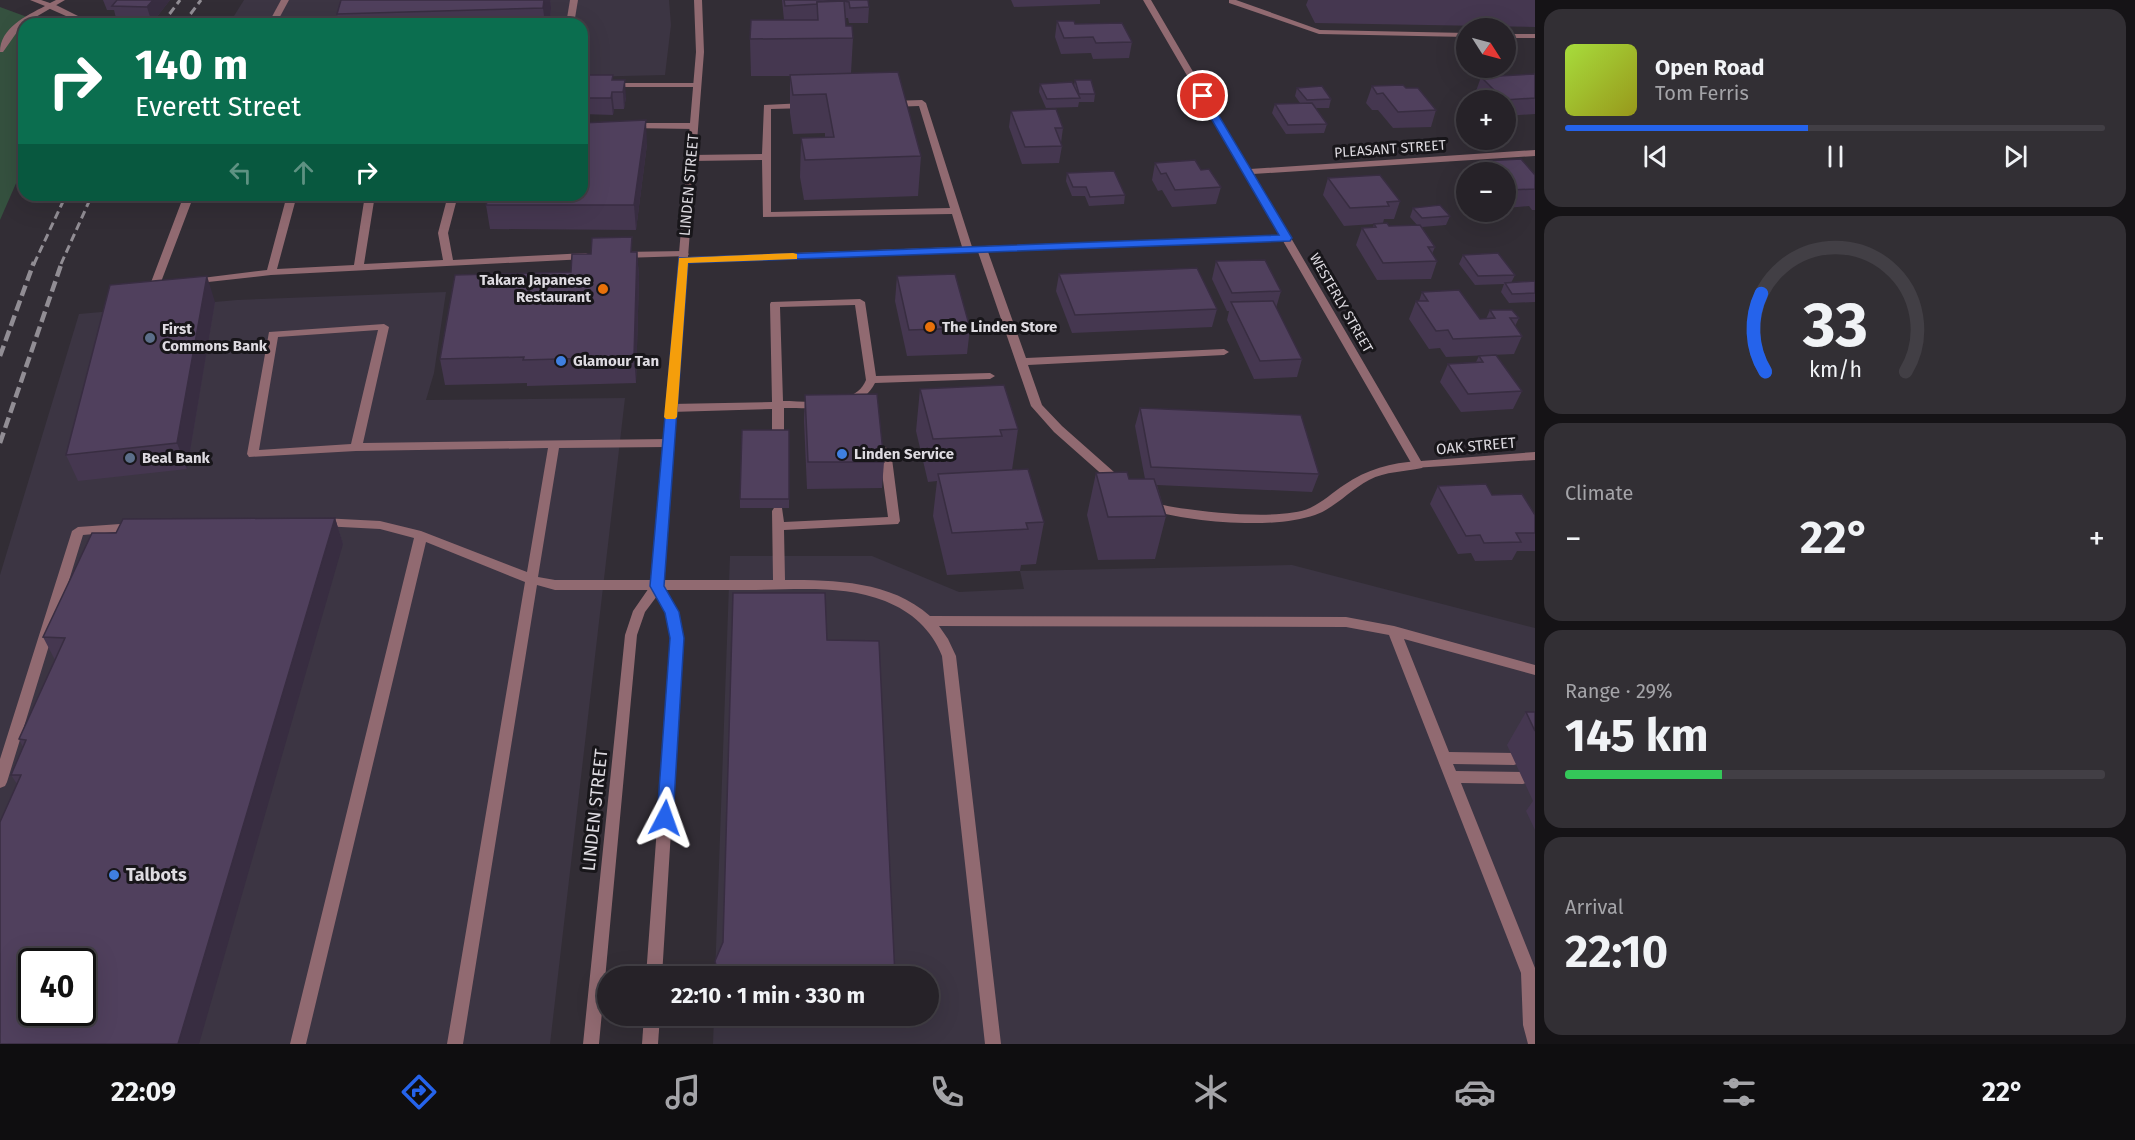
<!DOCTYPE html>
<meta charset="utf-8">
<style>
body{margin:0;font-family:"Fira Sans",sans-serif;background:#322f34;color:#f1f3f6;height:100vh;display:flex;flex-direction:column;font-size:22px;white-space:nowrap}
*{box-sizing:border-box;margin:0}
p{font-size:20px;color:#a4a4a8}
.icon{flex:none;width:33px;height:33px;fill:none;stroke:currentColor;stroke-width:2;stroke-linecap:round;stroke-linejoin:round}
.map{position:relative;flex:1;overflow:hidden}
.panel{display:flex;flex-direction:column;gap:9px;padding:9px;background:#151316;width:600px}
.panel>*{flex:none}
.hud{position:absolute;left:18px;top:18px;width:570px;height:183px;border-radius:18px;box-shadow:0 6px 24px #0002,0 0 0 2px #423f45;background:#0b6e4f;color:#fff;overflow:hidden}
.needle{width:39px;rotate:126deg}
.controls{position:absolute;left:1456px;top:18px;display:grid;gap:12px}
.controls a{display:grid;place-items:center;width:60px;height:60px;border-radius:50%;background:#262228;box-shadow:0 6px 24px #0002,0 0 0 2px #423f45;font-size:30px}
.speed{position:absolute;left:18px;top:948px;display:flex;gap:12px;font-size:30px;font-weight:700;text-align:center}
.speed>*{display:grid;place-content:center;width:78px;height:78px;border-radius:50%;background:#262228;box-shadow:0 6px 24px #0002,0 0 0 2px #423f45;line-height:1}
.speed .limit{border:3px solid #111;border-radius:9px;background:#fff;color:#111}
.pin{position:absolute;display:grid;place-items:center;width:51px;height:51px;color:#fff;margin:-26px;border:3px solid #fff;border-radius:50%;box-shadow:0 2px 6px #0007}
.me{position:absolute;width:66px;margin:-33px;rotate:4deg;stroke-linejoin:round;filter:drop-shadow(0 0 4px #0008)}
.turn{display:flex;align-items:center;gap:21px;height:126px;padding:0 18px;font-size:27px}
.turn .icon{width:78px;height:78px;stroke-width:2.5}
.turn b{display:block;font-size:42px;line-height:51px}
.lanes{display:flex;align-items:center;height:57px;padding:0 18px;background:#0003;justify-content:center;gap:30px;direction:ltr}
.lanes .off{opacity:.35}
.big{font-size:45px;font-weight:700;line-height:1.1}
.panel .tile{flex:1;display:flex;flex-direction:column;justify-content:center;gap:9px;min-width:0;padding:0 21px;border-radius:18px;background:#322f34}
.panel .dial{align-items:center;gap:0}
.dial svg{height:156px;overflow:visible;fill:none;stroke:#423f45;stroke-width:7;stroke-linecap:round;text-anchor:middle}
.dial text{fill:#f1f3f6;stroke:none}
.song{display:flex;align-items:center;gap:18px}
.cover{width:72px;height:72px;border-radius:9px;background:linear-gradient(135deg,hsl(80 70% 55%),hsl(60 70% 35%))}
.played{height:6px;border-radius:3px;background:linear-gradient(90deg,#2563eb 45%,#423f45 45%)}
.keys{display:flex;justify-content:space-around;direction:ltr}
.heat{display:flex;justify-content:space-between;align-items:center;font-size:33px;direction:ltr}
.charge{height:9px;border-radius:4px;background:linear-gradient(90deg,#34c759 29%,#423f45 0)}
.trip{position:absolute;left:597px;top:966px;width:342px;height:60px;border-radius:30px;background:#262228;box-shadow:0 6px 24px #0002,0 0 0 2px #423f45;font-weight:700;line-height:60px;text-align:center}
.tabs{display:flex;height:96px;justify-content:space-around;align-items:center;background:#0f0e10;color:#a4a4a8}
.tabs .icon{width:42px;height:42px}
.tabs .active{color:#2563eb}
.tabs b{font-size:27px;color:#f1f3f6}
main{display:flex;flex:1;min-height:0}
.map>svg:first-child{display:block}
.built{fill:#3c3543;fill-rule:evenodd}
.green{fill:#35513f}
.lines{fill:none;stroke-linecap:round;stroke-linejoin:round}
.service{fill:#916a71;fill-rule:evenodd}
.minor{fill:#916a71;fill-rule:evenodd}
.tertiary{fill:#916a71;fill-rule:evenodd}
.rail-far1{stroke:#918d94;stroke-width:3;stroke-dasharray:8 4.5;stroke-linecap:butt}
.rail{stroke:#918d94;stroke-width:4.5;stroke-dasharray:11 5;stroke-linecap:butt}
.wall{fill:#453750}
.shaded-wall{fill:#382d41}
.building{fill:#50405d;stroke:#382d41;stroke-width:1.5;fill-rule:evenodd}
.route{fill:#2563eb;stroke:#184099;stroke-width:1.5}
.slow{fill:#f59e0b}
.food-dot{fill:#e8710a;stroke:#18161a;stroke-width:2}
.service-dot{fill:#5c6f8a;stroke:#18161a;stroke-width:2}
.shop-dot{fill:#3f7fe0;stroke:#18161a;stroke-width:2}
.labels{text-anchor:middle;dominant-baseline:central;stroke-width:6;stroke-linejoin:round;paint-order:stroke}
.far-street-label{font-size:14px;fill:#dedbe1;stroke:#18161a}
.street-label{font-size:15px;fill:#dedbe1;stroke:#18161a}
.poi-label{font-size:15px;font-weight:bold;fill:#dedbe1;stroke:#18161a;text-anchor:start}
.near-street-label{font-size:18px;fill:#dedbe1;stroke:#18161a}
.near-poi-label{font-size:18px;font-weight:bold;fill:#dedbe1;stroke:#18161a;text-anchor:start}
</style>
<main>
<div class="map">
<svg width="1535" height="1044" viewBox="0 0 1535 1044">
<rect width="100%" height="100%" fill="#322d35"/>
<g class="built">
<polygon points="244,0 669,0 671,25 665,75 582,77 582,24 229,24"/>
<path d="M446 292 434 373 426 400 625 398 550 1044H0V575L79 314 237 300ZM32 962H82V1012H32Z"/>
<polygon points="730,556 872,556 959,592 1024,589 1020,571 1292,565 1535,628 1535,1044 713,1044 714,1016 928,1016 928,976 715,976"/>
</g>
<polygon class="green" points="0,7 46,24 24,24 24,165 0,220"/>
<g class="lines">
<g class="service">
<polygon points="281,0 289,0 276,24 268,24"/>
<polygon points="570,0 578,0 574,24 566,24"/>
<polygon points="1229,0 1236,0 1320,30 1467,33 1467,37 1319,34 1229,3"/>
<polygon points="48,4 54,4 94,24 84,24 48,8"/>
<rect x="1506" y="34" width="29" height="4"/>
<polygon points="582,83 697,83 701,85 697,87 582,87"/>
<polygon points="922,100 926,103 973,250 971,252 965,252 963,250 952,214 763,217 762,160 691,161 687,158 691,155 762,154 764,105 805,103 809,106 808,108 771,109 771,212 950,208 919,106 891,107 887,104 891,101"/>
<polygon points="631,123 694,123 698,126 694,129 628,128 627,126"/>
<polygon points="184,195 194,195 161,282 169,283 170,285 165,288 151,287 150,285"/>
<polygon points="287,195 297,195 277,269 354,265 365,195 375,195 364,264 443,260 438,233 448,195 458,195 448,233 453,260 586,253 591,256 586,259 271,275 190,284 189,282 194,279 267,270"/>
<polygon points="982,246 987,249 1026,358 1224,349 1229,352 1224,355 1028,365 1042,405 1062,426 1123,480 1125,483 1123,486 1115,486 1054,432 1031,406 977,249"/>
<polygon points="684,251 689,254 687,256 622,258 617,255 622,252"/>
<path d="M860 299 865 302 876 376 990 373 995 376 990 379 875 383C859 415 814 407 784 408V436L778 440 772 436V409L671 412 665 408 671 404 772 402 770 304 771 302ZM855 305 866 380C855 408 808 401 783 401L780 307Z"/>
<path d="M384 324 389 327 363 443 668 439 674 443 668 447 559 448 538 577 555 580H773L772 511 774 508H782L784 522 888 517 879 451 885 447 891 451 900 521 898 524 784 530 785 580C835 580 891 581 930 616L1346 617 1394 626 1535 665V675L1404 639 1449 752 1514 753 1519 755 1521 759 1519 763 1514 765 1453 764 1456 771 1523 772 1528 774 1530 778 1528 782 1523 784 1461 783 1535 968V1044H1528L1523 1025 1521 973 1389 635 1346 627 939 626 948 639 956 656 1001 1044H985L942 656C931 629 912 612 885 601 842 584 793 590 748 590 684 590 619 590 555 590L537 585 463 1044H447L525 582 426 542 306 1044H290L414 538 380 529 322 526 316 522 322 518 380 521 421 531 527 572 548 448 356 451 249 457 247 454 269 332ZM378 330 351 444 259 450 278 337Z"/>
<path d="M1418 461 1422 462 1424 465 1422 468C1404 472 1386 471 1369 480 1350 490 1335 508 1315 515 1272 530 1188 522 1146 509L1144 506 1150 502C1183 511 1279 522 1310 508 1323 502 1333 492 1344 485 1367 469 1391 463 1418 461Z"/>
<polygon points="134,523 140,527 138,530 83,535 7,782 5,786 0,788 0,759 72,531 78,527"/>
</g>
<g class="minor">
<path d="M30 0H41L50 3 56 0H65L22 25 3 52H0C0 28 26 16 45 6Z"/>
<polygon points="1143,0 1151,0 1250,169 1535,150 1535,156 1253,174 1291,238 1289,240 1283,240"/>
</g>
<g class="tertiary">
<polygon points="694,0 702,0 704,52 688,257 1286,235 1291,238 1421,461 1535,452 1535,460 1414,468 1283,241 688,263 663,586 678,612 683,638 662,976 646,976 671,638 666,612 657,596 645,612 637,635 599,1044 583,1044 625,635 633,611 651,585 696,52"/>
<polygon points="644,1016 660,1016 658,1044 642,1044"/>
</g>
<g class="rail-far1">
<polyline points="162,24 180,0"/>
<polyline points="183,24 201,0"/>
<polyline points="34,264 66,195"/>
<polyline points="61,264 92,195"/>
</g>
<g class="rail">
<polyline points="0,356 34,262"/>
<polyline points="0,443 62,262"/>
</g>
</g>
<g class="wall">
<polygon points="103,0 170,0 152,23 117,22 114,10 107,10"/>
<polygon points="341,0 550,0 551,8 549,24 339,24 337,14"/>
<polygon points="782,0 868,0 869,7 868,23 849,23 848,18 846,18 846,26 853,38 851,73 921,156 918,196 804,200 800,177 801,138 825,137 825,133 793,134 790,113 790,76 751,76 750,39 784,20"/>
<polygon points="1011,0 1100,0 1100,4 1014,7"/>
<polygon points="1308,0 1535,0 1535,27 1315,23 1306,5"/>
<polygon points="1057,21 1075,24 1132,42 1129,58 1093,59 1091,53 1061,54 1055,37"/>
<polygon points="1535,74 1535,114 1506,116 1506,100 1481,100 1475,94 1481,77"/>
<polygon points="582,75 614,80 626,97 624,109 614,109 613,115 582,114"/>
<polygon points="1075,80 1095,94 1094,102 1079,102 1078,107 1046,108 1039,92 1040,84 1074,86"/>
<polygon points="1372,86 1406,88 1436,110 1431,127 1393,128 1378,110 1372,110 1366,103"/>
<polygon points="1297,88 1331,99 1329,108 1316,108 1327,124 1324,133 1286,134 1272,113 1275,104 1300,103 1295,96"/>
<polygon points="1011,111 1063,128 1061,143 1062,146 1059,163 1022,164 1009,127"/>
<polygon points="647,144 636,230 490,229 486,205"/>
<polygon points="1484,161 1535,175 1535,210 1532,210 1529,206 1506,208 1506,172 1480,172"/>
<polygon points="1155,163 1201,170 1221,187 1216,204 1172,207 1162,190 1158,191 1152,180"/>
<polygon points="1067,173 1125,195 1124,204 1089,206 1085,196 1072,196 1066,181"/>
<polygon points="1328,178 1400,201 1394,219 1384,219 1383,223 1389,226 1418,226 1410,217 1413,208 1450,216 1446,225 1422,227 1435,247 1432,254 1437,261 1431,279 1377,280 1356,245 1362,228 1373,227 1374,224 1344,226 1323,195"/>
<polygon points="633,252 637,252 639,277 636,383 527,386 527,383 445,385 440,359 571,272"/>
<polygon points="1463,255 1515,275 1511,283 1535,281 1535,302 1509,303 1501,292 1504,284 1475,285 1459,264"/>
<polygon points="1216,261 1281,291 1276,308 1302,359 1297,377 1254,379 1227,320 1229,311 1227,311 1212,279"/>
<polygon points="1059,274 1217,309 1212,327 1072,333 1056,291"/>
<polygon points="897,276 970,328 967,354 907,356 895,301"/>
<polygon points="1422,292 1480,319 1486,319 1490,310 1519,318 1515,326 1522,336 1514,354 1446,357 1440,348 1429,349 1409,319 1416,301 1419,301"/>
<polygon points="215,302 187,469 78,481 66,455"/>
<polygon points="1479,356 1522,391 1513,409 1461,412 1440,382 1448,364 1476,362"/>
<polygon points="920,389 1018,429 1012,470 1044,522 1036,564 1021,565 1020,571 947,575 933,516 937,481 928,482 916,431"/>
<polygon points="805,395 884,462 882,488 807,489 804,421"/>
<polygon points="1140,408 1319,474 1312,492 1157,485 1166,516 1155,559 1098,560 1087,515 1096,473 1129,479 1145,479 1135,426"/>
<polygon points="789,430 789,508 740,508 740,499"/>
<polygon points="1438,486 1492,495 1535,515 1535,551 1517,551 1512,560 1475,561 1471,553 1458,554 1430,504"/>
<polygon points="335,518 343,544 17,784 11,775 23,747 19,739 55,660 43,637 116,533"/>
<polygon points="827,640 895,976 716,976 715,961 723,942"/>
<polygon points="1526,712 1535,712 1535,830 1526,811 1533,801 1507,745"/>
<polygon points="739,1016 762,1016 741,1017"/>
</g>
<g class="shaded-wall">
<polygon points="153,0 170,0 152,23 147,7"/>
<polygon points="544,0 550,0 551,8 549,24 545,24 543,8"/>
<polygon points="625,80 626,97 624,109 623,92"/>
<polygon points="612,92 614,109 613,115 611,98"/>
<polygon points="646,120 647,144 636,230 634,205"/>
<polygon points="637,252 639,277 636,383 634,357"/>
<polygon points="207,276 215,302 187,469 177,443"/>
<polygon points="335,518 343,544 199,1044 178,1044"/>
</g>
<g class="building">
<polygon points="117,0 153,0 147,7 112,6"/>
<polygon points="341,0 544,0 543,8 337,14"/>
<polygon points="784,0 868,0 869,7 850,8 849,2 844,1 817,2 817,4 785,6"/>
<polygon points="844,1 846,26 852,26 853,38 750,39 751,20 818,20 817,2"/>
<polygon points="1057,21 1074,21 1075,24 1122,23 1132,42 1096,43 1093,37 1064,38"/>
<polygon points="898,72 921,156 805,160 801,138 834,137 826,94 793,95 790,75"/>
<polygon points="1535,74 1535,98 1504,100 1481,77"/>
<polygon points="582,75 613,75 612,80 625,80 623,92 612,92 611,98 582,98"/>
<polygon points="1075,80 1091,80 1095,94 1079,94"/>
<polygon points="1072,82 1080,98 1047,99 1040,84"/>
<polygon points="1403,85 1406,88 1418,88 1436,110 1398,112 1383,93 1377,94 1372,86"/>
<polygon points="1322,86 1331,99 1307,100 1297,88"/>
<polygon points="1312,103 1327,124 1288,125 1275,104"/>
<polygon points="1056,109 1063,128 1055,128 1062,146 1025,147 1011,111"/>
<polygon points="646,120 634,205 486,205 489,195 582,195 582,123"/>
<polygon points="1521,159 1535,175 1535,189 1509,190 1506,187 1506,172 1494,172 1484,161"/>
<polygon points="1195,160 1201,170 1209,169 1221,187 1175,190 1166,173 1161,174 1155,163"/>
<polygon points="1114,171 1125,195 1090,197 1086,187 1073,187 1067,173"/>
<polygon points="1380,175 1400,201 1387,202 1389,206 1350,208 1328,178"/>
<polygon points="1440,205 1450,216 1422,218 1413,208"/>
<polygon points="1387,223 1389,226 1420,225 1435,247 1428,247 1437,261 1383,263 1362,228 1376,227 1374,224"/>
<polygon points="632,237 631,252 637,252 634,357 523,360 524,357 440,359 455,275 571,272 572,254 591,254 592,238"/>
<polygon points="1498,253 1515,275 1478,276 1463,255"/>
<polygon points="1265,260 1281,291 1232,293 1216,261"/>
<polygon points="1197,268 1217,309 1075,315 1059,274"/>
<polygon points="955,274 970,328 909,330 897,276"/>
<polygon points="207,276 177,443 66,455 110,285"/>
<polygon points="1535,281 1535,293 1512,294 1505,283"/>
<polygon points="1459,290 1480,319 1495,318 1490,310 1512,310 1519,318 1510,318 1522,336 1453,339 1448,330 1436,331 1416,301 1428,301 1422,292"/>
<polygon points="1273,301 1302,359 1260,361 1231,302"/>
<polygon points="1496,355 1522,391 1468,394 1448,364 1483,362 1479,356"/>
<polygon points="1004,385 1018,429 1000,430 1002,436 933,439 920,389"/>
<polygon points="877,394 884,462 808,462 805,395"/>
<polygon points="1140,408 1301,415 1319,474 1151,467"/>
<polygon points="742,430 789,430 789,499 740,499"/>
<polygon points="1028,469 1044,522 1026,523 1028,529 952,533 938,474"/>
<polygon points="1127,472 1129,479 1154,479 1166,516 1108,517 1096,473"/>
<polygon points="1486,484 1492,495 1522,494 1535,515 1535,533 1516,533 1521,542 1484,543 1480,535 1466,536 1438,486"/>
<path d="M335 518 178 1044H0V822L21 775H11L26 740 19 739 65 638 43 637 92 533H116L123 519ZM32 962H82V1012H32Z"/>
<polygon points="733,593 825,593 827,640 879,641 895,976 719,976 718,975 715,961 723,942"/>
<polygon points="1526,712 1535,712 1535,731"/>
</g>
<polygon class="route" points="1203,93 1207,96 1292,238 1290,241 688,263 664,586 679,612 684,638 673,818 671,823 665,825 659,823 657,818 670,638 665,613 650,586 679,258 1279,235 1198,96"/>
<polygon class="slow" points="793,253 797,254 797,259 688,263 677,417 675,419 666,419 664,417 679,258"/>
<g class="food-dot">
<circle cx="603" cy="289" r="6"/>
<circle cx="930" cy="327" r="6"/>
</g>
<g class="service-dot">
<circle cx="150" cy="338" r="6"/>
<circle cx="130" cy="458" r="6"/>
</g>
<g class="shop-dot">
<circle cx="561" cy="361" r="6"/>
<circle cx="842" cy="454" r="6"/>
<circle cx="114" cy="875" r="6"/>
</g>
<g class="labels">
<g class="far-street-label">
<text transform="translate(1390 149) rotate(-4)">PLEASANT STREET</text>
<text transform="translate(1341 303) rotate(60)">WESTERLY STREET</text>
</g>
<g class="street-label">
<text transform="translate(689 185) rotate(-85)">LINDEN STREET</text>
<text transform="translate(1476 446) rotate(-5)">OAK STREET</text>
</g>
<g class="poi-label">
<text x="591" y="280" text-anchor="end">Takara Japanese<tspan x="591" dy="17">Restaurant</tspan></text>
<text x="942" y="327">The Linden Store</text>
<text x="162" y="329">First<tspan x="162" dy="17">Commons Bank</tspan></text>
<text x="573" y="361">Glamour Tan</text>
<text x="854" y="454">Linden Service</text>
<text x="142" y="458">Beal Bank</text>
</g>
<g class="near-street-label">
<text transform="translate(595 810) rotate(-84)">LINDEN STREET</text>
</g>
<g class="near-poi-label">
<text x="126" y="875">Talbots</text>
</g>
</g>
</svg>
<div class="controls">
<a><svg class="needle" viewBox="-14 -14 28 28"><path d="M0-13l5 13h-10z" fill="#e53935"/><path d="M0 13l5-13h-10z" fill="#a4a4a8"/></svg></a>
<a>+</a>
<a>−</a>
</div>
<div class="speed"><div class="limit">40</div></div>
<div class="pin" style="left:1203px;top:96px;background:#d93025"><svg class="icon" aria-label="arrive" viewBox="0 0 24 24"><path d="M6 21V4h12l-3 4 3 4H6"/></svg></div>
<svg class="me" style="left:665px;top:818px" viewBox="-20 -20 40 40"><path d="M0-17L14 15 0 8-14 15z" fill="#2563eb" stroke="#fff" stroke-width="4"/></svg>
<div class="trip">22:10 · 1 min · 330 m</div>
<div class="hud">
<div class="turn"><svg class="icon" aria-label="right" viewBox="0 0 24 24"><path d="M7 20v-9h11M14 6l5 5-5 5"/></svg><div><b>140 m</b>Everett Street</div></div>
<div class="lanes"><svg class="icon off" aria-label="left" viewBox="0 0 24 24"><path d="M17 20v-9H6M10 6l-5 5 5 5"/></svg><svg class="icon off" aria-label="ahead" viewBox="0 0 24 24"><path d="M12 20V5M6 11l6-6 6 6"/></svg><svg class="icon" aria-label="right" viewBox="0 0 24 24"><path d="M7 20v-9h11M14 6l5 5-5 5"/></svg></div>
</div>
</div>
<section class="panel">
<div class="tile">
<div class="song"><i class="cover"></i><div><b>Open Road</b><p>Tom Ferris</p></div></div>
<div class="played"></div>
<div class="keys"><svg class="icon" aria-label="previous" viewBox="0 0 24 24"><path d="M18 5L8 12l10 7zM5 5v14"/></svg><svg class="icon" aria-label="pause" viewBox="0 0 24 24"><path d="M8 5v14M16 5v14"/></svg><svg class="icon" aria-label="next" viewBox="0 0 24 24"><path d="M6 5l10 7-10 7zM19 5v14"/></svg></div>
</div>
<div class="tile dial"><svg viewBox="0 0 100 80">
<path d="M14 69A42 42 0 1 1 86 69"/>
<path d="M14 69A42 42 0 0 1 12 29" stroke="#2563eb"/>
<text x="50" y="56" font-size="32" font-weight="700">33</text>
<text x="50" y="72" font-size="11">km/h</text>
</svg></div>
<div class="tile"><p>Climate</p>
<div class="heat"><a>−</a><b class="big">22°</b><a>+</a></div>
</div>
<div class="tile"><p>Range · 29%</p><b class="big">145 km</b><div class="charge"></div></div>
<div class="tile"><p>Arrival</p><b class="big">22:10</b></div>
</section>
</main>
<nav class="tabs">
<b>22:09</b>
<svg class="icon active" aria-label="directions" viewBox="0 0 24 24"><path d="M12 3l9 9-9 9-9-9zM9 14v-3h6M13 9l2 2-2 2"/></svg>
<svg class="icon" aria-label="music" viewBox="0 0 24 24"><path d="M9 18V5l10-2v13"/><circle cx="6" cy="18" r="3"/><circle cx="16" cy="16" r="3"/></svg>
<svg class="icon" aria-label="phone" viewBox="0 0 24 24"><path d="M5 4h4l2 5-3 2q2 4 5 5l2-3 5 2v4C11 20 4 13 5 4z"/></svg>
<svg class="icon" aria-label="climate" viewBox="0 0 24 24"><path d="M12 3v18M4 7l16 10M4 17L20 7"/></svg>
<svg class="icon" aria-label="car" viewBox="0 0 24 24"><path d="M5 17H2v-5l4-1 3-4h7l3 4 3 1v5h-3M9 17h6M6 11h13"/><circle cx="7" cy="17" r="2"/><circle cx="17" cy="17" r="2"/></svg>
<svg class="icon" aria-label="filters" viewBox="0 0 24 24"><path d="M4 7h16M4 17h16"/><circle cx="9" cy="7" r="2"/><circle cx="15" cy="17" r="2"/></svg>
<b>22°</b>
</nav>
